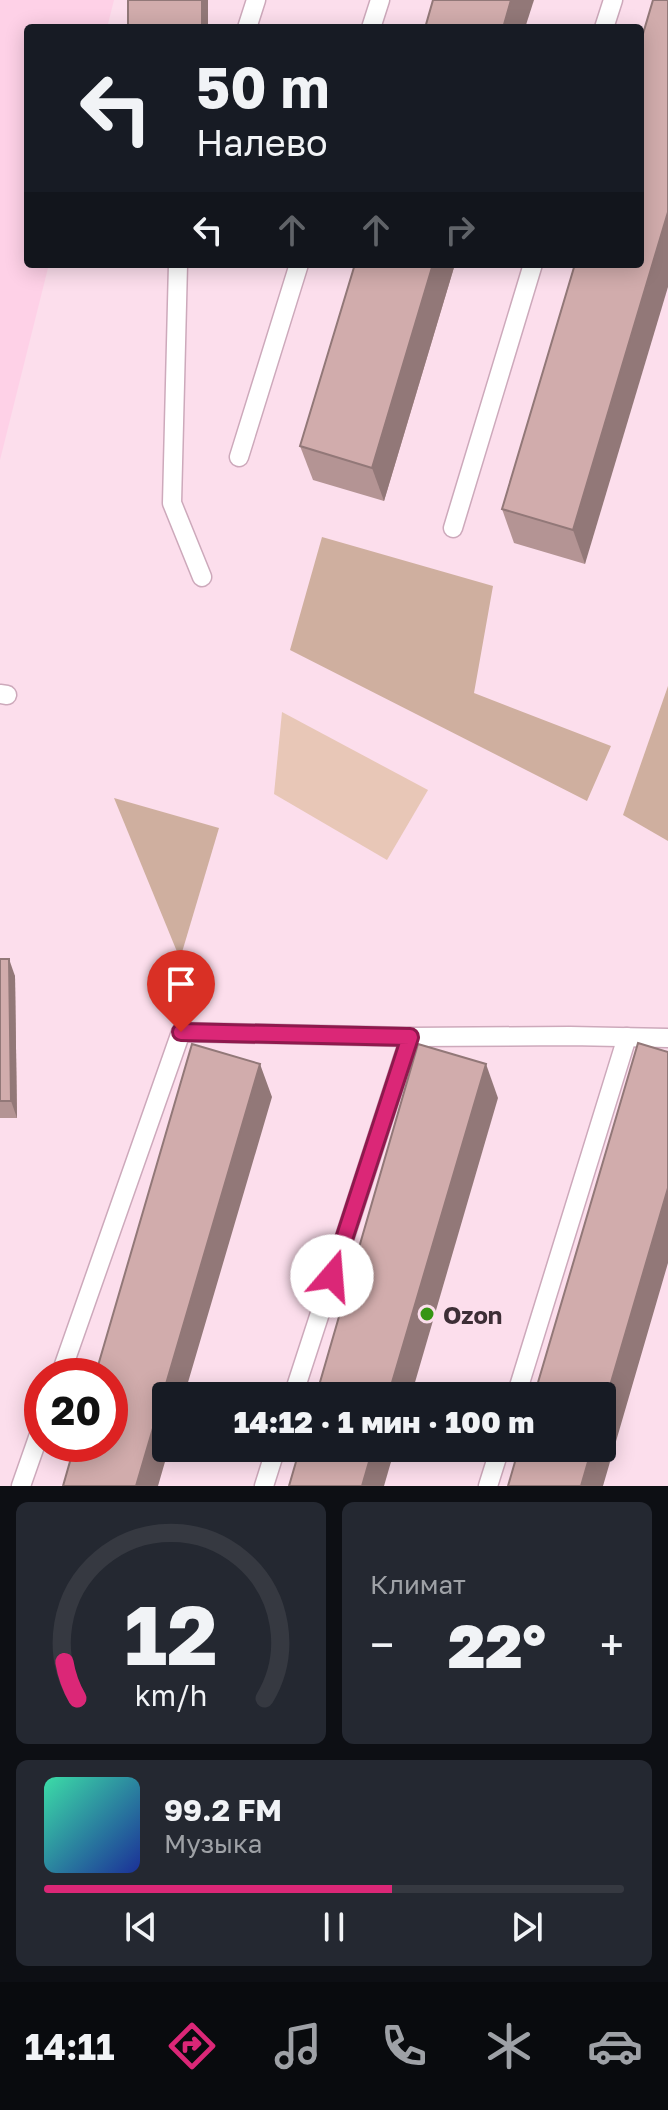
<!DOCTYPE html>
<html lang="ru">
<meta charset="utf-8">
<style>
body{margin:0;font-family:"Golos Text",sans-serif;background:#242831;color:#f1f3f6;height:100vh;display:flex;flex-direction:column;font-size:30px;white-space:nowrap}
*{box-sizing:border-box;margin:0}
p{font-size:26px;color:#9ea1a6}
.icon{flex:none;width:44px;height:44px;fill:none;stroke:currentColor;stroke-width:2;stroke-linecap:round;stroke-linejoin:round}
.map{position:relative;height:1486px;overflow:hidden}
.details{display:flex;flex-direction:column;gap:16px;padding:16px;background:#0d0f14;flex:1}
.details>*{flex:none}
.guide{position:absolute;left:24px;top:24px;width:620px;height:244px;border-radius:8px;box-shadow:0 4px 20px #0003;background:#171b24;color:#f1f3f6;overflow:hidden}
.speed{position:absolute;left:24px;top:1358px;display:flex;gap:16px;font-size:40px;font-weight:700;text-align:center}
.speed>*{display:grid;place-content:center;width:104px;height:104px;border-radius:50%;background:#171b24;box-shadow:0 4px 20px #0003;line-height:1}
.speed .limit{border:12px solid #d22;background:#fff;color:#111}
.pin{position:absolute;display:grid;place-items:center;width:68px;height:68px;color:#fff;margin:-82px -34px;border-radius:50% 50% 50% 0;rotate:-45deg;box-shadow:0 0 8px #0007}
.pin .icon{rotate:45deg}
.me{position:absolute;width:88px;margin:-44px;rotate:18deg;stroke-linejoin:round;filter:drop-shadow(0 0 6px #0008)}
.turn{display:flex;align-items:center;gap:28px;height:168px;padding:0 40px;font-size:36px}
.turn .icon{width:104px;height:104px;stroke-width:2.5}
.turn b{display:block;font-size:56px;line-height:68px}
.lanes{display:flex;align-items:center;height:76px;padding:0 40px;background:#0003;justify-content:center;gap:40px;direction:ltr}
.lanes .off{opacity:.35}
.big{font-size:60px;font-weight:800;line-height:1.1}
.details .widget{flex:1;display:flex;flex-direction:column;justify-content:center;gap:12px;min-width:0;padding:0 28px;border-radius:12px;background:#242831}
.details .dial{align-items:center;gap:0}
.dial svg{height:208px;overflow:visible;fill:none;stroke:#363941;stroke-width:7;stroke-linecap:round;text-anchor:middle}
.dial text{fill:#f1f3f6;stroke:none}
.song{display:flex;align-items:center;gap:24px}
.cover{width:96px;height:96px;border-radius:12px;background:linear-gradient(135deg,hsl(160 70% 55%),hsl(230 70% 35%))}
.played{height:8px;border-radius:4px;background:linear-gradient(90deg,#db2777 60%,#363941 60%)}
.keys{display:flex;justify-content:space-around;direction:ltr}
.heat{display:flex;justify-content:space-between;align-items:center;font-size:44px;direction:ltr}
.details .tiles{flex:1;display:grid;gap:16px;grid-template-columns:1fr 1fr}
.widget:last-child{grid-column:span 2}
.trip{position:absolute;left:152px;top:1382px;width:464px;height:80px;border-radius:8px;background:#171b24;box-shadow:0 4px 20px #0003;font-weight:800;line-height:80px;text-align:center}
.tab-bar{display:flex;height:128px;justify-content:space-around;align-items:center;background:#090b0e;color:#9ea1a6}
.tab-bar .icon{width:56px;height:56px}
.tab-bar .on{color:#db2777}
.tab-bar b{font-size:36px;color:#f1f3f6}
.map>svg:first-child{display:block}
.built{fill:#fed1e7}
.green{fill:#e8c7b7}
.forest{fill:#cfaf9f}
.lines{fill:none;stroke-linecap:round;stroke-linejoin:round}
.service-casing{stroke:#cda9bb;stroke-width:21}
.service{stroke:#fff;stroke-width:18}
.wall{fill:#b49494}
.shaded-wall{fill:#927878}
.building{fill:#d1acac;stroke:#927878;stroke-width:2}
.route-casing{stroke:#8e194d;stroke-width:20}
.route{stroke:#db2777;stroke-width:14}
.poi-dot{fill:#369514;stroke:#fcdeec;stroke-width:3}
.labels{text-anchor:middle;dominant-baseline:central;stroke-width:7;stroke-linejoin:round;paint-order:stroke}
.poi-label{font-size:24px;font-weight:bold;fill:#3d2e36;stroke:#fcdeec;text-anchor:start}
</style>
<div class="map">
<svg width="668" height="1486" viewBox="0 0 668 1486">
<rect width="100%" height="100%" fill="#fcdeec"/>
<polygon class="built" points="0,0 114,0 107,28 28,28 28,264 49,264 0,460"/>
<polygon class="green" points="282,712 428,790 387,860 274,794"/>
<g class="forest">
<polygon points="322,537 493,586 474,693 611,746 587,801 290,650"/>
<polygon points="668,686 668,841 623,815"/>
<polygon points="114,798 219,828 180,959"/>
</g>
<g class="lines">
<defs>
<g id="service">
<polyline points="247,28 256,0"/>
<polyline points="371,28 380,0"/>
<polyline points="604,28 613,0"/>
<polyline points="178,264 172,503 202,577"/>
<polyline points="239,457 299,264"/>
<polyline points="453,528 533,264"/>
<polyline points="0,694 7,695"/>
<polyline points="60,1376 181,1032 410,1037 570,1036 668,1038"/>
<polyline points="293,1396 410,1037"/>
<polyline points="516,1396 627,1037"/>
<polyline points="21,1486 42,1426"/>
<polyline points="264,1486 276,1448"/>
<polyline points="488,1486 500,1448"/>
</g>
</defs>
<use href="#service" class="service-casing"/>
<use href="#service" class="service"/>
</g>
<g class="wall">
<polygon points="653,0 585,564 514,543 502,509"/>
<polygon points="355,264 455,264 384,501 313,480 300,446"/>
<polygon points="0,959 15,976 17,1118 0,1118"/>
</g>
<g class="shaded-wall">
<rect x="202" y="0" width="6" height="28"/>
<polygon points="511,0 534,0 525,28 503,28"/>
<polygon points="668,212 668,287 585,564 573,530"/>
<polygon points="433,264 455,264 384,501 372,468"/>
<polygon points="9,959 15,976 17,1118 11,1101"/>
<polygon points="260,1064 272,1097 184,1396 166,1396 166,1448 169,1448 158,1486 136,1486"/>
<polygon points="486,1064 498,1098 411,1396 388,1396"/>
<polygon points="668,1188 668,1263 603,1486 581,1486 592,1448 602,1448 602,1413"/>
<polygon points="373,1448 395,1448 384,1486 362,1486"/>
</g>
<g class="building">
<rect x="128" y="0" width="74" height="28"/>
<polygon points="433,0 511,0 503,28 425,28"/>
<polygon points="653,0 668,0 668,212 573,530 502,509 575,264 640,264 640,44"/>
<polygon points="355,264 433,264 372,468 300,446"/>
<polygon points="0,959 9,959 11,1101 0,1101"/>
<polygon points="638,1043 668,1052 668,1188 602,1413 602,1396 534,1396"/>
<polygon points="192,1044 260,1064 136,1486 63,1486 75,1444 110,1444 110,1376 95,1376"/>
<polygon points="418,1044 486,1064 388,1396 316,1396"/>
<polygon points="300,1448 373,1448 362,1486 289,1486"/>
<polygon points="519,1448 592,1448 581,1486 508,1486"/>
</g>
<g class="lines">
<defs>
<polyline id="route" points="181,1032 410,1037 332,1276"/>
</defs>
<use href="#route" class="route-casing"/>
<use href="#route" class="route"/>
</g>
<circle class="poi-dot" cx="427" cy="1314" r="8"/>
<g class="labels">
<g class="poi-label">
<text x="443" y="1314">Ozon</text>
</g>
</g>
</svg>
<div class="speed"><div class="limit">20</div></div>
<div class="pin" style="left:181px;top:1032px;background:#d93025"><svg class="icon" aria-label="arrive" viewBox="0 0 24 24"><path d="M6 21V4h12l-3 4 3 4H6"/></svg></div>
<svg class="me" style="left:332px;top:1276px" viewBox="-20 -20 40 40"><circle r="19" fill="#fff"/><path d="M0-13L10 11 0 6-10 11z" fill="#db2777"/></svg>
<div class="trip">14:12 · 1 мин · 100 m</div>
<div class="guide">
<div class="turn"><svg class="icon" aria-label="left" viewBox="0 0 24 24"><path d="M17 20v-9H6M10 6l-5 5 5 5"/></svg><div><b>50 m</b>Налево</div></div>
<div class="lanes"><svg class="icon" aria-label="left" viewBox="0 0 24 24"><path d="M17 20v-9H6M10 6l-5 5 5 5"/></svg><svg class="icon off" aria-label="ahead" viewBox="0 0 24 24"><path d="M12 20V5M6 11l6-6 6 6"/></svg><svg class="icon off" aria-label="ahead" viewBox="0 0 24 24"><path d="M12 20V5M6 11l6-6 6 6"/></svg><svg class="icon off" aria-label="right" viewBox="0 0 24 24"><path d="M7 20v-9h11M14 6l5 5-5 5"/></svg></div>
</div>
</div>
<section class="details">
<div class="tiles">
<div class="widget dial"><svg viewBox="0 0 100 80">
<path d="M14 69A42 42 0 1 1 86 69"/>
<path d="M14 69A42 42 0 0 1 9 55" stroke="#db2777"/>
<text x="50" y="56" font-size="32" font-weight="700">12</text>
<text x="50" y="72" font-size="11">km/h</text>
</svg></div>
<div class="widget"><p>Климат</p>
<div class="heat"><a>−</a><b class="big">22°</b><a>+</a></div>
</div>
<div class="widget">
<div class="song"><i class="cover"></i><div><b>99.2 FM</b><p>Музыка</p></div></div>
<div class="played"></div>
<div class="keys"><svg class="icon" aria-label="previous" viewBox="0 0 24 24"><path d="M18 5L8 12l10 7zM5 5v14"/></svg><svg class="icon" aria-label="pause" viewBox="0 0 24 24"><path d="M8 5v14M16 5v14"/></svg><svg class="icon" aria-label="next" viewBox="0 0 24 24"><path d="M6 5l10 7-10 7zM19 5v14"/></svg></div>
</div>
</div>
</section>
<nav class="tab-bar">
<b>14:11</b>
<svg class="icon on" aria-label="directions" viewBox="0 0 24 24"><path d="M12 3l9 9-9 9-9-9zM9 14v-3h6M13 9l2 2-2 2"/></svg>
<svg class="icon" aria-label="music" viewBox="0 0 24 24"><path d="M9 18V5l10-2v13"/><circle cx="6" cy="18" r="3"/><circle cx="16" cy="16" r="3"/></svg>
<svg class="icon" aria-label="phone" viewBox="0 0 24 24"><path d="M5 4h4l2 5-3 2q2 4 5 5l2-3 5 2v4C11 20 4 13 5 4z"/></svg>
<svg class="icon" aria-label="climate" viewBox="0 0 24 24"><path d="M12 3v18M4 7l16 10M4 17L20 7"/></svg>
<svg class="icon" aria-label="car" viewBox="0 0 24 24"><path d="M5 17H2v-5l4-1 3-4h7l3 4 3 1v5h-3M9 17h6M6 11h13"/><circle cx="7" cy="17" r="2"/><circle cx="17" cy="17" r="2"/></svg>
</nav>
